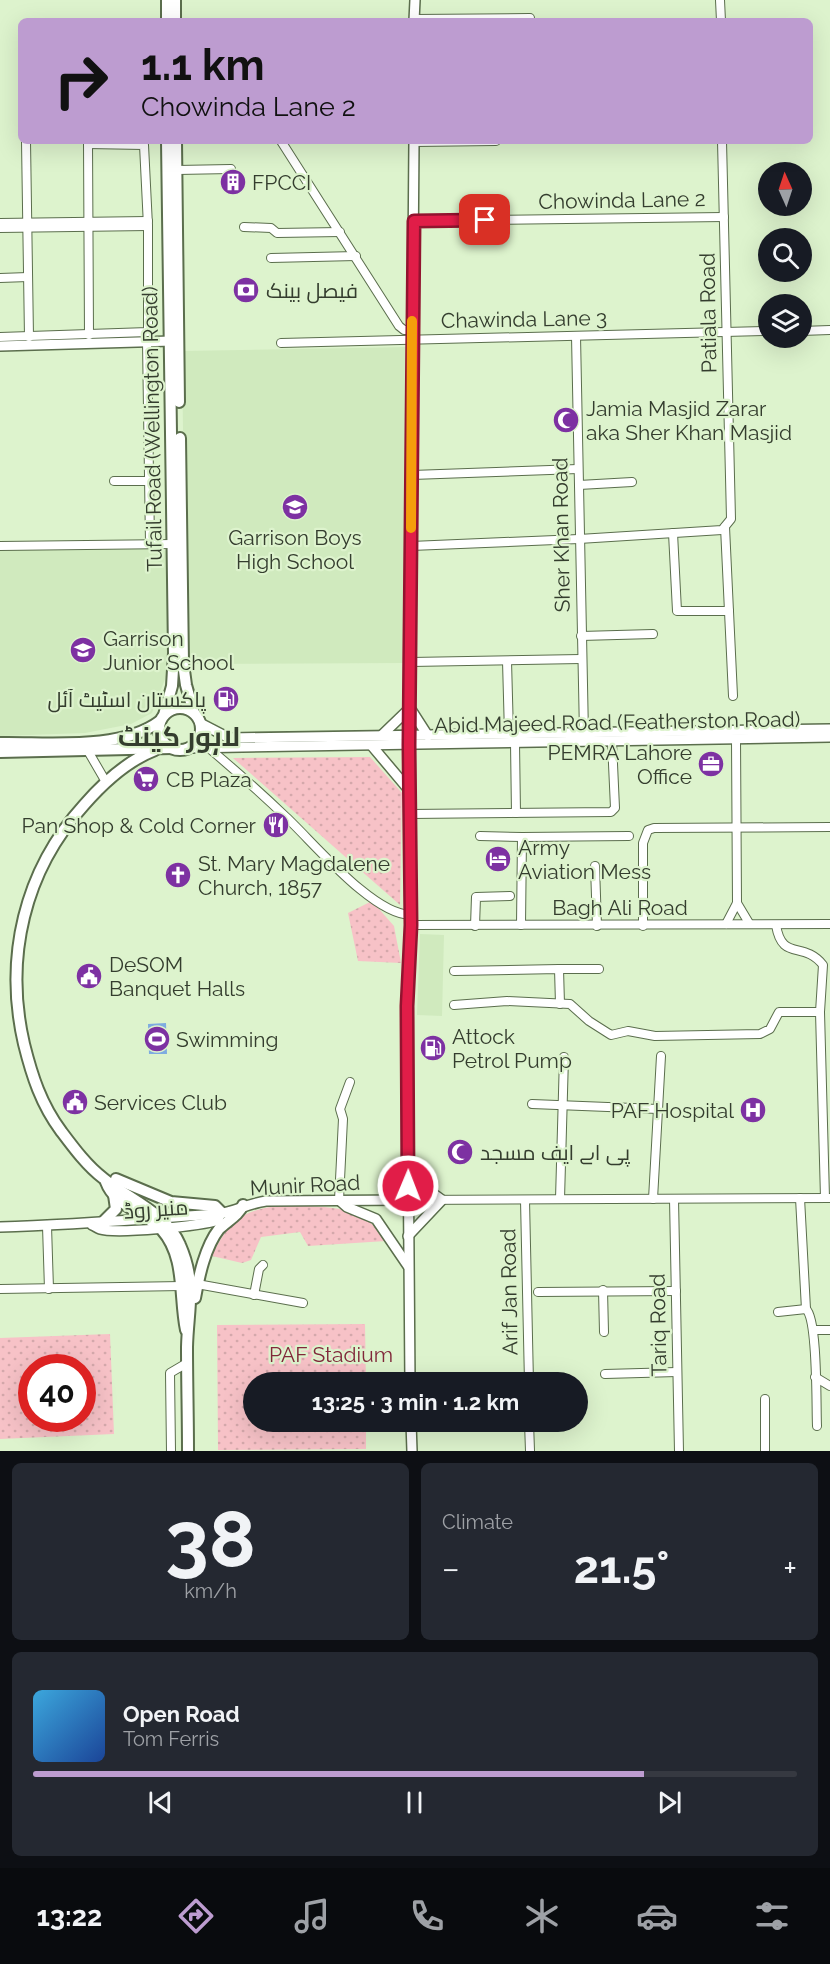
<!DOCTYPE html>
<meta charset="utf-8">
<style>
body{margin:0;font-family:Raleway,Cairo,sans-serif;background:#242831;color:#f1f3f6;height:100vh;display:flex;flex-direction:column;font-size:22px;white-space:nowrap}
*{box-sizing:border-box;margin:0}
p{font-size:20px;color:#9ea1a6}
.icon{flex:none;width:33px;height:33px;fill:none;stroke:currentColor;stroke-width:2;stroke-linecap:round;stroke-linejoin:round}
.map{position:relative;height:1451px;overflow:hidden}
.details{display:flex;flex-direction:column;gap:12px;padding:12px;background:#0d0f14;flex:1}
.details>*{flex:none}
.hud{position:absolute;left:18px;top:18px;width:795px;height:126px;border-radius:9px;box-shadow:0 6px 24px #0002;background:#bd9cd0;color:#111;overflow:hidden}
.needle{width:39px;rotate:357deg}
.fabs{position:absolute;left:758px;top:162px;display:grid;gap:12px}
.fabs a{display:grid;place-items:center;width:54px;height:54px;border-radius:50%;background:#171b24;box-shadow:0 6px 24px #0002;font-size:30px}
.speed{position:absolute;left:18px;top:1354px;display:flex;gap:12px;font-size:30px;font-weight:700;text-align:center}
.speed>*{display:grid;place-content:center;width:78px;height:78px;border-radius:50%;background:#171b24;box-shadow:0 6px 24px #0002;line-height:1}
.speed .limit{border:9px solid #d22;background:#fff;color:#111}
.pin{position:absolute;display:grid;place-items:center;width:51px;height:51px;color:#fff;margin:-26px;border-radius:12px;box-shadow:0 3px 9px #0006}
.me{position:absolute;width:66px;margin:-33px;rotate:1deg;stroke-linejoin:round;filter:drop-shadow(0 0 4px #0008)}
.turn{display:flex;align-items:center;gap:21px;height:126px;padding:0 24px;font-size:27px}
.turn .icon{width:78px;height:78px;stroke-width:2.5}
.turn b{display:block;font-size:42px;line-height:51px}
.big{font-size:45px;font-weight:700;line-height:1.1}
.details .card{flex:1;display:flex;flex-direction:column;justify-content:center;gap:9px;min-width:0;padding:0 21px;border-radius:9px;background:#242831}
.details .dial{align-items:center;gap:0}
.dial b{font-size:78px;line-height:1}
.song{display:flex;align-items:center;gap:18px}
.cover{width:72px;height:72px;border-radius:9px;background:linear-gradient(135deg,hsl(200 70% 55%),hsl(220 70% 35%))}
.played{height:6px;border-radius:3px;background:linear-gradient(90deg,#bd9cd0 80%,#363941 80%)}
.keys{display:flex;justify-content:space-around;direction:ltr}
.heat{display:flex;justify-content:space-between;align-items:center;font-size:33px;direction:ltr}
.details .tiles{flex:1;display:grid;gap:12px;grid-template-columns:1fr 1fr}
.card:last-child{grid-column:span 2}
.trip{position:absolute;left:243px;top:1372px;width:345px;height:60px;border-radius:30px;background:#171b24;box-shadow:0 6px 24px #0002;font-weight:700;line-height:60px;text-align:center}
.tabs{display:flex;height:96px;justify-content:space-around;align-items:center;background:#090b0e;color:#9ea1a6}
.tabs .icon{width:42px;height:42px}
.tabs .selected{color:#bd9cd0}
.tabs b{font-size:27px;color:#f1f3f6}
.map>svg:first-child{display:block}
.built{fill:#d0eabe}
.green{fill:url(#green-dots);fill-rule:evenodd}
.water{fill:#7eabe0}
.lines{fill:none;stroke-linecap:round;stroke-linejoin:round}
.minor-casing{stroke:#5b6e4d;stroke-width:10}
.tertiary-casing{stroke:#5b6e4d;stroke-width:12}
.secondary-casing{stroke:#5b6e4d;stroke-width:14}
.minor{stroke:#fff;stroke-width:8}
.tertiary{stroke:#fff;stroke-width:9}
.secondary{stroke:#fff;stroke-width:10}
.route-casing{stroke:#92132f;stroke-width:15}
.route{stroke:#e11d48;stroke-width:10}
.slow{stroke:#f59e0b;stroke-width:10}
.labels{text-anchor:middle;dominant-baseline:central;stroke-width:4.5;stroke-linejoin:round;paint-order:stroke}
.poi-label{font-size:21px;fill:#343d2e;stroke:#ddf3cd;text-anchor:start}
.street-label{font-size:21px;fill:#343d2e;stroke:#ddf3cd}
.park-label{font-size:21px;fill:#81283a;stroke:#ddf3cd}
.district-label{font-size:27px;font-weight:bold;fill:#343d2e;stroke:#ddf3cd}
</style>
<div class="map">
<svg width="830" height="1451" viewBox="0 0 830 1451">
<defs>
<pattern id="green-dots" width="8" height="8" patternUnits="userSpaceOnUse" patternTransform="scale(1.5)"><rect width="8" height="8" fill="#f7c2c7"/><path d="M2 2h.1M6 6h.1" fill="none" stroke="#d4a8ab" stroke-width="1.8" stroke-linecap="round"/></pattern>
</defs>
<rect width="100%" height="100%" fill="#ddf3cd"/>
<g class="built">
<polygon points="407,347 404,663 186,664 182,351"/>
<polygon points="140,546 167,551 167,674 152,713 131,724 85,733 0,736 0,551"/>
<polygon points="420,934 444,935 442,1016 417,1015"/>
</g>
<g class="green">
<polygon points="370,757 402,793 400,905 233,758"/>
<polygon points="372,901 394,926 401,963 358,961 348,913"/>
<path d="M296 1205C337 1209 362 1204 386 1241L308 1246 300 1232 261 1237 251 1260 242 1263 212 1256C232 1213 251 1207 296 1205Z"/>
<polygon points="365,1324 366,1383 254,1383 254,1422 366,1422 366,1449 218,1450 217,1325"/>
<path d="M110 1334 114 1434 0 1439V1338ZM32 1368H82V1419H32Z"/>
</g>
<polygon class="water" points="166,1023 167,1054 149,1054 148,1024"/>
<g class="lines">
<defs>
<g id="minor">
<polyline points="720,0 721,21"/>
<polyline points="414,19 530,18"/>
<polyline points="26,141 29,337"/>
<polyline points="88,141 89,335"/>
<polyline points="281,141 399,326 404,330 412,330"/>
<polyline points="414,142 496,141"/>
<polyline points="177,170 231,169"/>
<polyline points="414,221 724,217"/>
<polyline points="0,223 148,221"/>
<polyline points="244,227 271,228 277,233 340,232"/>
<polyline points="0,228 148,226"/>
<polyline points="271,258 356,256"/>
<polyline points="0,278 28,277"/>
<polyline points="801,331 830,330"/>
<polyline points="576,336 584,734"/>
<polyline points="0,337 148,332 148,226 144,145 88,144"/>
<polyline points="147,342 150,543"/>
<polyline points="281,343 768,331"/>
<polyline points="412,475 578,469"/>
<polyline points="114,481 148,481"/>
<polyline points="579,485 632,482"/>
<polyline points="725,527 733,696"/>
<polyline points="673,533 677,611 729,611"/>
<polyline points="0,546 173,544"/>
<polyline points="411,546 579,539 722,530 731,519 722,141"/>
<polyline points="581,636 653,634"/>
<polyline points="507,661 509,734"/>
<polyline points="411,662 581,659"/>
<polyline points="515,743 516,813"/>
<path d="M210 749C236 771 261 793 286 817 314 843 373 915 411 915"/>
<polyline points="88,751 106,782"/>
<polyline points="410,814 611,812 615,808 612,742"/>
<polyline points="480,836 522,837"/>
<polyline points="595,866 597,926"/>
<polyline points="737,903 749,923"/>
<polyline points="726,924 737,903 736,739"/>
<polyline points="411,925 830,924"/>
<polyline points="521,925 522,837 629,836"/>
<path d="M776 925C782 962 803 940 823 965L820 1012 825 1198"/>
<polyline points="475,926 476,897 510,896"/>
<polyline points="643,926 643,843 648,830 654,828 830,827"/>
<polyline points="559,969 599,969"/>
<polyline points="454,971 559,969 560,1004"/>
<polyline points="454,1005 507,1001 570,1004 589,1021 611,1035 628,1031 655,1036 760,1034 770,1029 779,1012 820,1012"/>
<polyline points="532,1104 658,1109"/>
<path d="M800 1198 806 1309C818 1320 816 1405 817 1426"/>
<polyline points="560,1199 564,1057"/>
<polyline points="653,1199 661,1056"/>
<polyline points="674,1199 679,1451"/>
<polyline points="339,1200 343,1119 340,1109 350,1082"/>
<polyline points="408,1200 830,1198"/>
<polyline points="525,1200 529,1383"/>
<polyline points="47,1226 49,1289"/>
<polyline points="197,1284 303,1303"/>
<polyline points="0,1289 182,1286"/>
<polyline points="603,1290 604,1332"/>
<polyline points="538,1292 676,1291"/>
<polyline points="254,1295 259,1269 263,1265"/>
<polyline points="778,1312 806,1309"/>
<polyline points="814,1330 830,1330"/>
<polyline points="605,1374 677,1372"/>
<polyline points="815,1377 830,1386"/>
<polyline points="529,1422 530,1451"/>
<polyline points="171,1451 170,1373 187,1363"/>
<polyline points="765,1451 765,1399"/>
</g>
<g id="tertiary">
<polyline points="414,21 415,0"/>
<polyline points="0,346 172,341"/>
<polyline points="200,723 229,738 830,729"/>
<polyline points="382,735 410,708 428,736"/>
<polyline points="372,746 409,790"/>
<polyline points="188,748 830,737"/>
<polyline points="339,1200 347,1207 376,1219 408,1266"/>
<path d="M92 1225C95 1226 97 1228 100 1229 116 1234 202 1226 218 1220L220 1214"/>
<path d="M0 1227C73 1225 145 1219 217 1214 231 1213 250 1203 266 1201L408 1200"/>
<polyline points="408,1236 442,1200 424,1187 409,1164"/>
<polyline points="410,1383 407,1006 411,925 409,745 414,141"/>
<polyline points="411,1422 412,1451"/>
</g>
<g id="secondary">
<polyline points="167,0 167,21"/>
<polyline points="175,0 175,21"/>
<polyline points="176,141 179,402"/>
<polyline points="180,438 183,663 186,685 194,713"/>
<circle cx="180" cy="729" r="21"/>
<polyline points="164,715 172,686 174,653 167,141"/>
<path d="M0 743C48 742 120 751 160 721"/>
<path d="M155 750C127 761 104 782 84 805 24 871 4 958 24 1044 32 1076 41 1104 61 1131 73 1147 87 1166 103 1178 128 1199 167 1213 180 1245 197 1284 188 1308 187 1347 187 1382 188 1416 188 1451"/>
<polyline points="0,752 172,748"/>
<polyline points="116,1179 171,1202 215,1206 222,1213"/>
<path d="M106 1182C115 1207 146 1212 162 1230 186 1257 179 1297 186 1330"/>
<polyline points="103,1222 116,1209 114,1195"/>
<path d="M195 1298C199 1276 205 1247 219 1229 227 1221 239 1215 243 1205"/>
</g>
</defs>
<use href="#minor" class="minor-casing"/>
<use href="#tertiary" class="tertiary-casing"/>
<use href="#secondary" class="secondary-casing"/>
<use href="#minor" class="minor"/>
<use href="#tertiary" class="tertiary"/>
<use href="#secondary" class="secondary"/>
</g>
<g class="lines">
<defs>
<polyline id="route" points="408,1186 407,1006 411,925 409,745 414,221 485,220"/>
</defs>
<use href="#route" class="route-casing"/>
<use href="#route" class="route"/>
<polyline class="slow" points="411,528 412,321"/>
</g>
<defs>
<symbol id="building-disc" viewBox="-11 -11 22 22"><circle r="9.5" fill="#7d31a2" stroke="#ddf3cd"/><path d="M-4-6H4V6H1V3H-1V6H-4ZM-2.5-4.3h1.7v1.8h-1.7ZM.8-4.3h1.7v1.8H.8ZM-2.5-1h1.7V.8h-1.7ZM.8-1h1.7V.8H.8Z" fill="#fff"/></symbol>
<symbol id="bank-disc" viewBox="-11 -11 22 22"><circle r="9.5" fill="#7d31a2" stroke="#ddf3cd"/><path d="M-6-4H6V4H-6ZM0-2.3a2.3 2.3 0 1 0 0 4.6a2.3 2.3 0 1 0 0-4.6Z" fill="#fff"/></symbol>
<symbol id="mosque-disc" viewBox="-11 -11 22 22"><circle r="9.5" fill="#7d31a2" stroke="#ddf3cd"/><path d="M3.5-4.9A6 6 0 1 0 3.5 4.9A5 5 0 1 1 3.5-4.9Z" fill="#fff"/></symbol>
<symbol id="school-disc" viewBox="-11 -11 22 22"><circle r="9.5" fill="#7d31a2" stroke="#ddf3cd"/><path d="M0-5L7-2L0 1L-7-2ZM-4 1L0 2.5L4 1V4Q0 6-4 4Z" fill="#fff"/></symbol>
<symbol id="fuel-disc" viewBox="-11 -11 22 22"><circle r="9.5" fill="#7d31a2" stroke="#ddf3cd"/><path d="M-5.5-6h7V0h2V4h1.3V-2.5L3-4.5l.8-.8L6-3V5H2.5V1h-1V6h-7ZM-4.2-4.7v3.2H.2V-4.7Z" fill="#fff"/></symbol>
<symbol id="office-disc" viewBox="-11 -11 22 22"><circle r="9.5" fill="#7d31a2" stroke="#ddf3cd"/><path d="M-6-3h4V-5.5h4V-3h4V5H-6ZM-1-4.5V-3h2v-1.5ZM-6 0V1H6V0Z" fill="#fff"/></symbol>
<symbol id="supermarket-disc" viewBox="-11 -11 22 22"><circle r="9.5" fill="#7d31a2" stroke="#ddf3cd"/><path d="M-6-5.5h2.5l.6 2H6L4.5 2H-2.5L-4.4-4H-6ZM-1.5 3.2a1.3 1.3 0 1 0 .1 0ZM3 3.2a1.3 1.3 0 1 0 .1 0Z" fill="#fff"/></symbol>
<symbol id="restaurant-disc" viewBox="-11 -11 22 22"><circle r="9.5" fill="#7d31a2" stroke="#ddf3cd"/><path d="M-5-6h1v4h1v-4h1v4h1v-4h1v5L-1.5 .5V6h-2V.5L-5-1ZM5-6V6H3V1.5H1.5Q1.5-4 5-6Z" fill="#fff"/></symbol>
<symbol id="hotel-disc" viewBox="-11 -11 22 22"><circle r="9.5" fill="#7d31a2" stroke="#ddf3cd"/><path d="M-6-4.5h1.5V1H6V5H4.5V3h-9V5H-6ZM-4 0a1.8 1.8 0 1 1 3.6 0ZM.5 0V-2.5h3Q6-2.5 6 0Z" fill="#fff"/></symbol>
<symbol id="church-disc" viewBox="-11 -11 22 22"><circle r="9.5" fill="#7d31a2" stroke="#ddf3cd"/><path d="M-1.2-6h2.4v3.5h3.3v2.4h-3.3V6h-2.4V-.1h-3.3v-2.4h3.3Z" fill="#fff"/></symbol>
<symbol id="civic-disc" viewBox="-11 -11 22 22"><circle r="9.5" fill="#7d31a2" stroke="#ddf3cd"/><path d="M-.6-6.5H3V-4.5H.6V-3L4-1V1h2V6H-6V1h2V-1L-.6-3ZM-1.2 2.5V6h2.4V2.5Z" fill="#fff"/></symbol>
<symbol id="stadium-disc" viewBox="-11 -11 22 22"><circle r="9.5" fill="#7d31a2" stroke="#ddf3cd"/><path d="M0-5a6.5 5 0 1 0 0 10a6.5 5 0 1 0 0-10ZM-3.5-1.8h7v3.6h-7Z" fill="#fff"/></symbol>
<symbol id="hospital-disc" viewBox="-11 -11 22 22"><circle r="9.5" fill="#7d31a2" stroke="#ddf3cd"/><path d="M-5-5h3v3.5h4V-5h3V5h-3V1.5h-4V5h-3Z" fill="#fff"/></symbol>
</defs>
<g fill-rule="evenodd">
<use href="#building-disc" x="218" y="167" width="30" height="30"/>
<use href="#bank-disc" x="231" y="275" width="30" height="30"/>
<use href="#mosque-disc" x="551" y="405" width="30" height="30"/>
<use href="#school-disc" x="280" y="492" width="30" height="30"/>
<use href="#school-disc" x="68" y="635" width="30" height="30"/>
<use href="#fuel-disc" x="211" y="684" width="30" height="30"/>
<use href="#office-disc" x="696" y="749" width="30" height="30"/>
<use href="#supermarket-disc" x="131" y="764" width="30" height="30"/>
<use href="#restaurant-disc" x="261" y="810" width="30" height="30"/>
<use href="#hotel-disc" x="483" y="844" width="30" height="30"/>
<use href="#church-disc" x="163" y="860" width="30" height="30"/>
<use href="#civic-disc" x="74" y="961" width="30" height="30"/>
<use href="#stadium-disc" x="142" y="1024" width="30" height="30"/>
<use href="#fuel-disc" x="418" y="1033" width="30" height="30"/>
<use href="#civic-disc" x="60" y="1087" width="30" height="30"/>
<use href="#hospital-disc" x="738" y="1095" width="30" height="30"/>
<use href="#mosque-disc" x="445" y="1137" width="30" height="30"/>
</g>
<g class="labels">
<g class="poi-label">
<text x="252" y="182">FPCCI</text>
<text x="266" y="290">فیصل بینک</text>
<text x="586" y="408">Jamia Masjid Zarar<tspan x="586" dy="24">aka Sher Khan Masjid</tspan></text>
<text x="295" y="537" text-anchor="middle">Garrison Boys<tspan x="295" dy="24">High School</tspan></text>
<text x="103" y="638">Garrison<tspan x="103" dy="24">Junior School</tspan></text>
<text x="206" y="699" text-anchor="end">پاکستان اسٹیٹ آئل</text>
<text x="692" y="752" text-anchor="end">PEMRA Lahore<tspan x="692" dy="24">Office</tspan></text>
<text x="166" y="779">CB Plaza</text>
<text x="256" y="825" text-anchor="end">Pan Shop &amp; Cold Corner</text>
<text x="518" y="847">Army<tspan x="518" dy="24">Aviation Mess</tspan></text>
<text x="198" y="863">St. Mary Magdalene<tspan x="198" dy="24">Church, 1857</tspan></text>
<text x="109" y="964">DeSOM<tspan x="109" dy="24">Banquet Halls</tspan></text>
<text x="452" y="1036">Attock<tspan x="452" dy="24">Petrol Pump</tspan></text>
<text x="176" y="1039">Swimming</text>
<text x="94" y="1102">Services Club</text>
<text x="734" y="1110" text-anchor="end">PAF Hospital</text>
<text x="480" y="1152">پی اے ایف مسجد</text>
</g>
<g class="street-label">
<text transform="translate(622 200) rotate(-1)">Chowinda Lane 2</text>
<text transform="translate(708 313) rotate(-91)">Patiala Road</text>
<text transform="translate(524 319) rotate(-1)">Chawinda Lane 3</text>
<text transform="translate(152 429) rotate(-91)">Tufail Road (Wellington Road)</text>
<text transform="translate(561 535) rotate(-91)">Sher Khan Road</text>
<text transform="translate(617 722) rotate(-1)">Abid Majeed Road (Featherston Road)</text>
<text x="620" y="907">Bagh Ali Road</text>
<text transform="translate(305 1185) rotate(-3)">Munir Road</text>
<text transform="translate(156 1209) rotate(-4)">منیر روڈ</text>
<text transform="translate(509 1292) rotate(-91)">Arif Jan Road</text>
<text transform="translate(658 1325) rotate(-91)">Tariq Road</text>
</g>
<g class="park-label">
<text x="331" y="1354">PAF Stadium</text>
</g>
<g class="district-label">
<text x="179" y="736">لاہور کینٹ</text>
</g>
</g>
</svg>
<div class="fabs">
<a><svg class="needle" viewBox="-14 -14 28 28"><path d="M0-13l5 13h-10z" fill="#e53935"/><path d="M0 13l5-13h-10z" fill="#9ea1a6"/></svg></a>
<a><svg class="icon" aria-label="search" viewBox="0 0 24 24"><circle cx="10" cy="10" r="6"/><path d="M15 15l6 6"/></svg></a>
<a><svg class="icon" aria-label="layers" viewBox="0 0 24 24"><path d="M12 4l9 5-9 5-9-5zM3 14l9 5 9-5"/></svg></a>
</div>
<div class="speed"><div class="limit">40</div></div>
<div class="pin" style="left:485px;top:220px;background:#d93025"><svg class="icon" aria-label="arrive" viewBox="0 0 24 24"><path d="M6 21V4h12l-3 4 3 4H6"/></svg></div>
<svg class="me" style="left:408px;top:1186px" viewBox="-20 -20 40 40"><circle r="17" fill="#e11d48" stroke="#fff" stroke-width="3"/><path d="M0-11L8 9 0 5-8 9z" fill="#fff"/></svg>
<div class="trip">13:25 · 3 min · 1.2 km</div>
<div class="hud">
<div class="turn"><svg class="icon" aria-label="right" viewBox="0 0 24 24"><path d="M7 20v-9h11M14 6l5 5-5 5"/></svg><div><b>1.1 km</b>Chowinda Lane 2</div></div>
</div>
</div>
<section class="details">
<div class="tiles">
<div class="card dial"><b>38</b><p>km/h</p></div>
<div class="card"><p>Climate</p>
<div class="heat"><a>−</a><b class="big">21.5°</b><a>+</a></div>
</div>
<div class="card">
<div class="song"><i class="cover"></i><div><b>Open Road</b><p>Tom Ferris</p></div></div>
<div class="played"></div>
<div class="keys"><svg class="icon" aria-label="previous" viewBox="0 0 24 24"><path d="M18 5L8 12l10 7zM5 5v14"/></svg><svg class="icon" aria-label="pause" viewBox="0 0 24 24"><path d="M8 5v14M16 5v14"/></svg><svg class="icon" aria-label="next" viewBox="0 0 24 24"><path d="M6 5l10 7-10 7zM19 5v14"/></svg></div>
</div>
</div>
</section>
<nav class="tabs">
<b>13:22</b>
<svg class="icon selected" aria-label="directions" viewBox="0 0 24 24"><path d="M12 3l9 9-9 9-9-9zM9 14v-3h6M13 9l2 2-2 2"/></svg>
<svg class="icon" aria-label="music" viewBox="0 0 24 24"><path d="M9 18V5l10-2v13"/><circle cx="6" cy="18" r="3"/><circle cx="16" cy="16" r="3"/></svg>
<svg class="icon" aria-label="phone" viewBox="0 0 24 24"><path d="M5 4h4l2 5-3 2q2 4 5 5l2-3 5 2v4C11 20 4 13 5 4z"/></svg>
<svg class="icon" aria-label="climate" viewBox="0 0 24 24"><path d="M12 3v18M4 7l16 10M4 17L20 7"/></svg>
<svg class="icon" aria-label="car" viewBox="0 0 24 24"><path d="M5 17H2v-5l4-1 3-4h7l3 4 3 1v5h-3M9 17h6M6 11h13"/><circle cx="7" cy="17" r="2"/><circle cx="17" cy="17" r="2"/></svg>
<svg class="icon" aria-label="filters" viewBox="0 0 24 24"><path d="M4 7h16M4 17h16"/><circle cx="9" cy="7" r="2"/><circle cx="15" cy="17" r="2"/></svg>
</nav>
